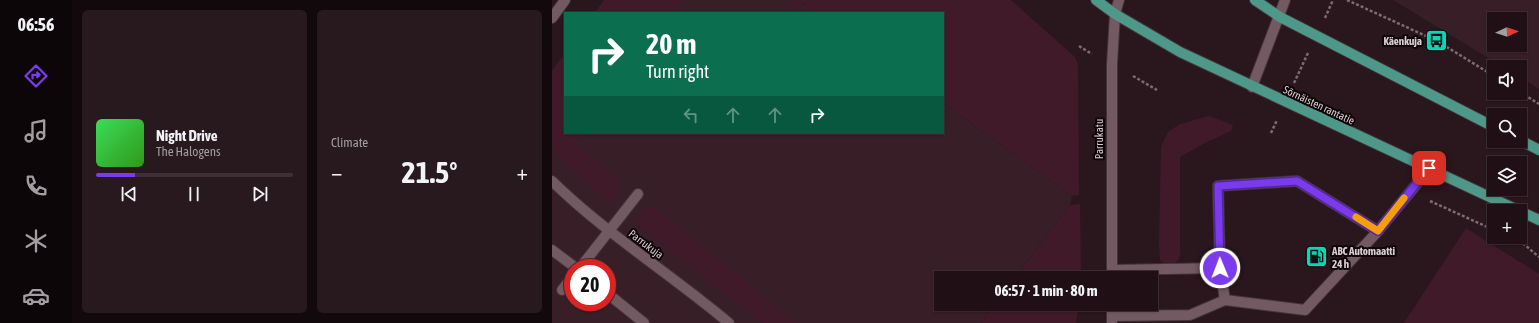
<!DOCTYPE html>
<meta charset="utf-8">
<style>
body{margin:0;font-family:"Asap Condensed",sans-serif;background:#28191f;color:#f1f3f6;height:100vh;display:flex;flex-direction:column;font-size:15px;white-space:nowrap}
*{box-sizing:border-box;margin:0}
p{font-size:13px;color:#a29da1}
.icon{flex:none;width:22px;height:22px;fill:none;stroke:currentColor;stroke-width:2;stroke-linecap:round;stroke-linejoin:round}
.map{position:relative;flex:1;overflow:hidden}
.side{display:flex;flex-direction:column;gap:10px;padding:10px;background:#12090c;width:480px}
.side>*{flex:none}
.top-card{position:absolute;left:12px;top:12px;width:380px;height:122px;border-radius:0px;box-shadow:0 1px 3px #0004,0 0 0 1px #3d3035;background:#0b6e4f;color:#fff;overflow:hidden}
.needle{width:26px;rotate:87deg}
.controls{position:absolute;left:935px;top:12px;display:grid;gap:8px}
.controls a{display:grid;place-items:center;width:40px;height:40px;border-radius:0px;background:#201016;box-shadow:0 1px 3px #0004,0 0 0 1px #3d3035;font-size:20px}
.speed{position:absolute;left:12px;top:259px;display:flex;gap:8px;font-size:20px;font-weight:700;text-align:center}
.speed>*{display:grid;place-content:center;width:52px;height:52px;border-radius:50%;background:#201016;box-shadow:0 1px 3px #0004,0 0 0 1px #3d3035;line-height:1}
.speed .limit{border:6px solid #d22;background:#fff;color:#111}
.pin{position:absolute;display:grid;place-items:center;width:34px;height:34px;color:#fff;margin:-17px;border-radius:8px;box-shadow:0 2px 6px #0006}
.me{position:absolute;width:44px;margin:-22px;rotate:359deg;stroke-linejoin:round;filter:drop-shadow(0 0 3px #0008)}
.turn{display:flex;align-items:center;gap:14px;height:84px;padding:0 16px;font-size:18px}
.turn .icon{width:52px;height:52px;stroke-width:2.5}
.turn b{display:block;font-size:28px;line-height:34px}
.lanes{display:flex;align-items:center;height:38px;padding:0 16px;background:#0003;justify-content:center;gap:20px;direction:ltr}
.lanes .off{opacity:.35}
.big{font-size:30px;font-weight:700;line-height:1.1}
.side .tile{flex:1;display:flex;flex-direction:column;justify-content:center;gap:6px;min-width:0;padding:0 14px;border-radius:6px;background:#28191f}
.song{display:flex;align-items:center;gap:12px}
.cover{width:48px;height:48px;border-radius:6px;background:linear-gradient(135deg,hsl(130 70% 55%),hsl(110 70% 35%))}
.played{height:4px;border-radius:2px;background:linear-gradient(90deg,#7c3aed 20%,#3d3035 20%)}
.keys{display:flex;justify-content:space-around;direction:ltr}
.heat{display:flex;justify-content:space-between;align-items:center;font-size:22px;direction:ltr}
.side .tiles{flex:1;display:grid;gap:10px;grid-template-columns:repeat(2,1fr)}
.trip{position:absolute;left:382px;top:271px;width:224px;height:40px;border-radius:0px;background:#201016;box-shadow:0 1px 3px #0004,0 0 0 1px #3d3035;font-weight:700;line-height:40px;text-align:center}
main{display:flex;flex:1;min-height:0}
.tab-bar{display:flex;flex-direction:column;width:72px;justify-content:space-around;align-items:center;background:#0d0609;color:#a29da1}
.tab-bar .icon{width:28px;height:28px}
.tab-bar .selected{color:#7c3aed}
.tab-bar b{font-size:18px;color:#f1f3f6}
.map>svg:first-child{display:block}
.built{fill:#381e27;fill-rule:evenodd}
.green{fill:#401a29}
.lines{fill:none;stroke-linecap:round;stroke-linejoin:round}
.lane-casing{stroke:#423338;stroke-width:12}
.street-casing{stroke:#423338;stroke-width:12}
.primary-casing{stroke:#423338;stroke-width:12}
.path{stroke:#7d6b71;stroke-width:2.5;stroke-dasharray:3 2;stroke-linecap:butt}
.lane{stroke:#735a62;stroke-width:10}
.street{stroke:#735a62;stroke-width:10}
.primary{stroke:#4e988a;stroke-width:10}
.route-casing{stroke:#51269a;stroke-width:10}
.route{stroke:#7c3aed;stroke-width:7}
.slow{stroke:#f59e0b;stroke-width:7}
.labels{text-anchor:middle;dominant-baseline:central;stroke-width:4;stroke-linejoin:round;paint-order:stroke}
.poi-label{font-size:11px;font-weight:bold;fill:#dccdd2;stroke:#0d0507;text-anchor:end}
.street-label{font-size:11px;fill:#dccdd2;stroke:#0d0507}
</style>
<main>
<nav class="tab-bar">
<b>06:56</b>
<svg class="icon selected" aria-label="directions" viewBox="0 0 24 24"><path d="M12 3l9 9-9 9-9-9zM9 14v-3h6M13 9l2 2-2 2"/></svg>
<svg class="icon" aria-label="music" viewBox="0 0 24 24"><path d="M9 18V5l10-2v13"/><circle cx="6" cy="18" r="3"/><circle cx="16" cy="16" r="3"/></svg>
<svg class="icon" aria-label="phone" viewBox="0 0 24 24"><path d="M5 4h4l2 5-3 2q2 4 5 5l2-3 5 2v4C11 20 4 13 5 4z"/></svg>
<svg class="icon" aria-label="climate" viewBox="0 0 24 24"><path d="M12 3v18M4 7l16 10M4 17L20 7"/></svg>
<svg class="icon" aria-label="car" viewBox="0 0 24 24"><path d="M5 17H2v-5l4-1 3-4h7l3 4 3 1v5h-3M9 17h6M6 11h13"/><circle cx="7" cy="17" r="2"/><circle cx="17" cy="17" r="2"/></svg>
</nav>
<section class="side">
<div class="tiles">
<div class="tile">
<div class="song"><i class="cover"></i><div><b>Night Drive</b><p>The Halogens</p></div></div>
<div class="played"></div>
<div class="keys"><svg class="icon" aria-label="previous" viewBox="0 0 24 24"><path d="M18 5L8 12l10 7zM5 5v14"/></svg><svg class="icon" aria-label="pause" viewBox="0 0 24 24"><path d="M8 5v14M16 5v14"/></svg><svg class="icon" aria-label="next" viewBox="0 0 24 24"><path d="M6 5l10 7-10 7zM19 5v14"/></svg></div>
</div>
<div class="tile"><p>Climate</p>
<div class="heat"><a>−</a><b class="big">21.5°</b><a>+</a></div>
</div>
</div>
</section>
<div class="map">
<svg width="987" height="323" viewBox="0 0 987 323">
<rect width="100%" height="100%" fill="#2a161d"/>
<g class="built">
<polygon points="52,0 236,0 246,10 252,3 265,13 43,13"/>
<path d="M841 0H987V89L968 77V67H951ZM942 19H968V45H942Z"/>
<path d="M13 53V133H391V103L520 196 518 205 463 278H389V304H443L429 323H0V71ZM21 268H55V302H21Z"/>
</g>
<g class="green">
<polygon points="52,0 132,0 122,13 43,13"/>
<polygon points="236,0 459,0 523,57 526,64 527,195 520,196 391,103 391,13 265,13 252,3 246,10"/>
<polygon points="13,53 13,133 31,133 23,144 68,180 65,195 58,202 30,179 0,147 0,71"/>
<polygon points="657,116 681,125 679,131 653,143 628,157 628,254 627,260 620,264 613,265 608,260 607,244 609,147 616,132 628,124"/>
<polygon points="528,204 529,278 463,278 518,205"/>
<polygon points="103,208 244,323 210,323 84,223 90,209"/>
<polygon points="914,228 987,274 987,323 852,323"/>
<polygon points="443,304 527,304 524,323 429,323"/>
</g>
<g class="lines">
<defs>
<g id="lane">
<polyline points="28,268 86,194"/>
<polyline points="560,270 668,268"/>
<polyline points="10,290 21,276"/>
<polyline points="673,300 668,268 666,186 745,181 826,231"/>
<polyline points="560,316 638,315 673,300 753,310 826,231 877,169"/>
</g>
<g id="street">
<polyline points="0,18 13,0"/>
<polyline points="700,87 733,0"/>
<path d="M0 181C54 234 119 274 177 323"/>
<polyline points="0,250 24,268"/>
<polyline points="560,278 560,64 563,14 567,0"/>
<polyline points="55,293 92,323"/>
<polyline points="560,304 560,323"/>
</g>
<g id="primary">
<polyline points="544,0 563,14 628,52 987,220"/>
<polyline points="703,0 728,17 942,127"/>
<polyline points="968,140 987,150"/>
</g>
</defs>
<use href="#lane" class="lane-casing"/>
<use href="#street" class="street-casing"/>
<use href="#primary" class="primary-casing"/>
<g class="path">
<polyline points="795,0 885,41 942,76"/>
<polyline points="773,18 781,0"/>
<polyline points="527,46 540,54"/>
<polyline points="581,76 605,90"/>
<polyline points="742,83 756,53"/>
<polyline points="968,92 987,104"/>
<polyline points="719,133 725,120"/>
<polyline points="878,201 942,230"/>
<polyline points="957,237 973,245 987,257"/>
</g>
<use href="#lane" class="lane"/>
<use href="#street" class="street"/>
<use href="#primary" class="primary"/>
</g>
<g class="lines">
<defs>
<polyline id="route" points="668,268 666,186 745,181 826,231 877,168"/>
</defs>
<use href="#route" class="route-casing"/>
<use href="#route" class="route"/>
<polyline class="slow" points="804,217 826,231 852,198"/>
</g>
<defs>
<symbol id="bus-square" viewBox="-11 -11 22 22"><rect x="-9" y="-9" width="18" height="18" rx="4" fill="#0dd5b5" stroke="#0d0507"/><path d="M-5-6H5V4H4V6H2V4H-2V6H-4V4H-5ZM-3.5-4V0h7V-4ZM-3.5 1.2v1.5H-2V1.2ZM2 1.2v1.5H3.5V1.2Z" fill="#111"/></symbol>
<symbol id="fuel-square" viewBox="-11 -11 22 22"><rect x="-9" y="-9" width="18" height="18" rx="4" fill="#0dd5b5" stroke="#0d0507"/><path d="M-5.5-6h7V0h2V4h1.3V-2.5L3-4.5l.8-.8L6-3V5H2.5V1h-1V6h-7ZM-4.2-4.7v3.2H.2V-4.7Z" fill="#111"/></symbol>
</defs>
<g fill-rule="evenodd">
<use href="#bus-square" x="872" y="28" width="25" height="25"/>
<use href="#fuel-square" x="752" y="244" width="25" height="25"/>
</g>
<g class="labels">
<g class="poi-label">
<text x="870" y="41">Käenkuja</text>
<text x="780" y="251" text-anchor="start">ABC Automaatti<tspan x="780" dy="13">24 h</tspan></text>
</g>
<g class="street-label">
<text transform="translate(767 105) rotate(25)">Sörnäisten rantatie</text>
<text transform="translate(547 139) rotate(-90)">Parrukatu</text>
<text transform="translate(94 244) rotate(37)">Parrukuja</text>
</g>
</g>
</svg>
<div class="controls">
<a><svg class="needle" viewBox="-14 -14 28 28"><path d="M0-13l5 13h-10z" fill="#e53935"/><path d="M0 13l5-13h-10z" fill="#a29da1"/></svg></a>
<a><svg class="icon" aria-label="sound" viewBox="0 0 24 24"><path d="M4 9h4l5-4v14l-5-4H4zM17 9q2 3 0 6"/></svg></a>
<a><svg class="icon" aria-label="search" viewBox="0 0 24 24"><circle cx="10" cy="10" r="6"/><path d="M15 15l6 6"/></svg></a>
<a><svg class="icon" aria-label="layers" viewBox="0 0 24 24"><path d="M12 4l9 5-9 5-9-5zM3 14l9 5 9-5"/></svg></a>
<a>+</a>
</div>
<div class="speed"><div class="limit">20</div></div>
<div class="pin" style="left:877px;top:168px;background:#d93025"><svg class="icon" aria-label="arrive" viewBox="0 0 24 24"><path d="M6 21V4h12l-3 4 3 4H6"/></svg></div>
<svg class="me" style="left:668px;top:268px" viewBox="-20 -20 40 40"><circle r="17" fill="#7c3aed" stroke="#fff" stroke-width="3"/><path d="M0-11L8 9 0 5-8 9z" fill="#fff"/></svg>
<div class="trip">06:57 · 1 min · 80 m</div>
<div class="top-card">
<div class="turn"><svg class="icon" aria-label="right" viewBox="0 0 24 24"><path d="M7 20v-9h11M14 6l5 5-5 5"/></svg><div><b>20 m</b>Turn right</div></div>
<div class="lanes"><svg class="icon off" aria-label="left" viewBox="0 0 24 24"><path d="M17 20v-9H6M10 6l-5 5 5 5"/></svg><svg class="icon off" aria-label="ahead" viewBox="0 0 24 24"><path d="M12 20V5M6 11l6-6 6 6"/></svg><svg class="icon off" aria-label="ahead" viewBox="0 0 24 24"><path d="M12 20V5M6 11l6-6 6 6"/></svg><svg class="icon" aria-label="right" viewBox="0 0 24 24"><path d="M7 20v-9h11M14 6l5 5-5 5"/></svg></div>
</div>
</div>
</main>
